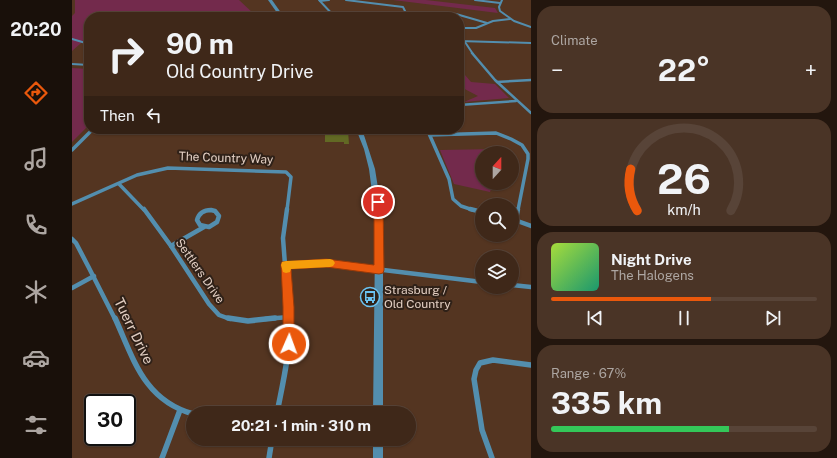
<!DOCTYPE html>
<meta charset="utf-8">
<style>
body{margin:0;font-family:"Public Sans",sans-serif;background:#4a3426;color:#f1f3f6;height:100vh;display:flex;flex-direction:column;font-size:15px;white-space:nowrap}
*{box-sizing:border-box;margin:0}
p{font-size:13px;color:#ada6a2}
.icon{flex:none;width:22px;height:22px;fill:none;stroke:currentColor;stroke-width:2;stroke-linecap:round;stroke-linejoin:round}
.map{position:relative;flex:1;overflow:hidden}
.sheet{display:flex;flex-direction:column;gap:6px;padding:6px;background:#23160e;width:306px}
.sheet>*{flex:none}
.top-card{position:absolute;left:12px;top:12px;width:380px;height:122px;border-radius:16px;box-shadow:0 1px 3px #0004,0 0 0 1px #584438;background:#3f2819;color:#f1f3f6;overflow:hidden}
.needle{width:26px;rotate:21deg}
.buttons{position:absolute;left:403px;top:146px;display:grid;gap:8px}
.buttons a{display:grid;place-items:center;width:44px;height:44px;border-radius:50%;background:#3f2819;box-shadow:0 1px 3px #0004,0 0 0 1px #584438;font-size:20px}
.speed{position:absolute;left:12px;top:394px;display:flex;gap:8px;font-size:20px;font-weight:700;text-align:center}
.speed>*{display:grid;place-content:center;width:52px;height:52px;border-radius:50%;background:#3f2819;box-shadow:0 1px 3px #0004,0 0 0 1px #584438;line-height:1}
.speed .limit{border:2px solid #111;border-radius:6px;background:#fff;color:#111}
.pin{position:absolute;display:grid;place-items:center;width:34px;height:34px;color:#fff;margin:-17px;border:2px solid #fff;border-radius:50%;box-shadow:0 1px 4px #0007}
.me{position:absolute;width:44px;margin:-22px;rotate:2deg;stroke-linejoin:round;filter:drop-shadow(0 0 3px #0008)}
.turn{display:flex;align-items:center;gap:14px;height:84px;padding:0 16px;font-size:18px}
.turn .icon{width:52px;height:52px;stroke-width:2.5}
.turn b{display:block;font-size:28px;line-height:34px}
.then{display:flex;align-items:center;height:38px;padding:0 16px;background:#0003;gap:8px;font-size:15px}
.big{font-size:30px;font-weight:700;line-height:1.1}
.sheet .widget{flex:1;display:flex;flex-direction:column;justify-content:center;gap:6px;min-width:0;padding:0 14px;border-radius:16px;background:#4a3426}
.sheet .dial{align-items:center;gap:0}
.dial svg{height:104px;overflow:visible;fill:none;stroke:#584438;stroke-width:7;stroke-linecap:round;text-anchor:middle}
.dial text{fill:#f1f3f6;stroke:none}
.song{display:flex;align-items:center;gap:12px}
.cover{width:48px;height:48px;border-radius:6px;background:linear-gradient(135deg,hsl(80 70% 55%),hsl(160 70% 35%))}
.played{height:4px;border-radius:2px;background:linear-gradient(90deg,#ea580c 60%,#584438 60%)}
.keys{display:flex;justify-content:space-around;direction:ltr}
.heat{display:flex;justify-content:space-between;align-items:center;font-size:22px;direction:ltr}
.charge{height:6px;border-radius:3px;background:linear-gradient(90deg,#34c759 67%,#584438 0)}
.trip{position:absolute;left:114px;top:406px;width:230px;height:40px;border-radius:20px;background:#3f2819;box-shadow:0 1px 3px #0004,0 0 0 1px #584438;font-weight:700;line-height:40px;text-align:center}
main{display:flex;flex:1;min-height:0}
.tab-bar{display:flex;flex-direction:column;width:72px;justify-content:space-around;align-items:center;background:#19100a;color:#ada6a2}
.tab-bar .icon{width:28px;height:28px}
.tab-bar .current{color:#ea580c}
.tab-bar b{font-size:18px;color:#f1f3f6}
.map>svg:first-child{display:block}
.green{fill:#732a4c}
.building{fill:#626924}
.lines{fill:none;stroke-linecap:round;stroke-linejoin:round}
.minor-far4{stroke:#538eae;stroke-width:2}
.minor-far3{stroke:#538eae;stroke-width:2.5}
.minor-far2{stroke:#538eae;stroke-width:3.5}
.minor-far1{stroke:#538eae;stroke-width:4.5}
.minor{stroke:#538eae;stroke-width:5.5}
.tertiary{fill:#538eae;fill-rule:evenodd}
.route{fill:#ea580c;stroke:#983908}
.slow{fill:#f59e0b}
.labels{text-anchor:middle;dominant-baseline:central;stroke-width:4;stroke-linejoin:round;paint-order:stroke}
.street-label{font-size:12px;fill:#e2cec2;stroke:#2f2118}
.poi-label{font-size:12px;fill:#e2cec2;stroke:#2f2118;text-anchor:start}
.near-street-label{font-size:14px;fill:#e2cec2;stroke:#2f2118}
</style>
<main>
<nav class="tab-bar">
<b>20:20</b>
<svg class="icon current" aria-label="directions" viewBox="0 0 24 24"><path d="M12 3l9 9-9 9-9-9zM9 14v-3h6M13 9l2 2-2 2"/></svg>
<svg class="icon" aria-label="music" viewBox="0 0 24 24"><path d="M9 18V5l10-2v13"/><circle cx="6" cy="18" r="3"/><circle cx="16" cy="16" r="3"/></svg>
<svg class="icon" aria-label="phone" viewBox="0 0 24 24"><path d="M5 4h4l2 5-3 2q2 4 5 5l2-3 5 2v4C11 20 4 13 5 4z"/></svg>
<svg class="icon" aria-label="climate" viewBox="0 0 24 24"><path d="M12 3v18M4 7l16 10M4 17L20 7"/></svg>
<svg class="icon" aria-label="car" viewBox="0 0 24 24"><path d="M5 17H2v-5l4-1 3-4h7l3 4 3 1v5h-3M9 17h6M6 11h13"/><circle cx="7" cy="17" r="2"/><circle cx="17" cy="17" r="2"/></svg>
<svg class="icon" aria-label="filters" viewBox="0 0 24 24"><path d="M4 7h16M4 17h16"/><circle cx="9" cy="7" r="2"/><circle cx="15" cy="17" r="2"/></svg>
</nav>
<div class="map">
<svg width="459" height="458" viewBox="0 0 459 458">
<rect width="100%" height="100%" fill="#543521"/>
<g class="green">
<polygon points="3,0 167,0 183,15 182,17 17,17 17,36 0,51 0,16 3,13"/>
<polygon points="321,0 354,0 423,8 426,13"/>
<polygon points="0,68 17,69 17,125 0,142"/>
<polygon points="387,68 399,82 423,84 437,98 392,102 406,96 387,86"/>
<polygon points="425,149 427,153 410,153 410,183 421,183 418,192 382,184 368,150"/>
</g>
<polygon class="building" points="253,129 276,130 277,144 272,144 272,142 253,142"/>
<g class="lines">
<g class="minor-far4">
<polyline points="247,0 263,17"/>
<polyline points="274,0 331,7 336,17"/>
<polyline points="403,0 428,3"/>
<polyline points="430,0 427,7 428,11 442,21 459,27"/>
<polyline points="248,1 257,0"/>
<polyline points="377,14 372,15 368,12 384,14 415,23"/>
<polyline points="296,17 295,15 303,15 304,17"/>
<polyline points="387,28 404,28 421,21 438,19"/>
<polyline points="0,39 17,44"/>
<polyline points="393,42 401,54"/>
</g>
<g class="minor-far3">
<polyline points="400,53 423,80 459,113"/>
<polyline points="425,82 459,80"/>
<polyline points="387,105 444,101"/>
</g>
<g class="minor-far2">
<polyline points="73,129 104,129"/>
<polyline points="355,129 377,179 381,199 389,206 401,210"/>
<polyline points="358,135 424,133 439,139 450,145 456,154 456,159 446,210"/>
<polyline points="0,150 21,129"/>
<polyline points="47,184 72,210"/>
<polyline points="0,204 65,175 96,168 214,172 219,177 215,210"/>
</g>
<g class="minor-far1">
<polyline points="72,209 99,246 137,304 147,315 158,319"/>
<polyline points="215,209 211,238 217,319"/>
<polyline points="398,209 410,212"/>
<path d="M139 210 143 211 147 216 145 222 137 227 128 225 125 220C127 213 132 210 139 210Z"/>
<polyline points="440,219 459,226"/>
<polyline points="444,220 446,209"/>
<polyline points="0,239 4,243 16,266 43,319"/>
<polyline points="99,246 132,227"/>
<polyline points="214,265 254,263 410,282"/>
<polyline points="440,285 459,287"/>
<polyline points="0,288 22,276"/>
<polyline points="193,319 217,317"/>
</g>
<g class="minor">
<path d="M43 318C62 360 72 400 121 414"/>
<polyline points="156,318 176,321 203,318"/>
<path d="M205 413C211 382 219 350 217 318"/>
<polyline points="90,458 108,410"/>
<polyline points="197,458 200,439"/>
<polyline points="420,458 410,430 402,379 404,370 408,363 421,360 459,365"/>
</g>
<g class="tertiary">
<polygon points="196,0 200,0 212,17 208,17"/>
<polygon points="387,40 459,42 459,44 387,42"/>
<polygon points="0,63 17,64 17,66 0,65"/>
<polygon points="284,129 290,129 303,169 309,207 311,246 311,413 301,413 303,246 302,207 297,169 292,149"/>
<rect x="301" y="439" width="10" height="19"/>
</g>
</g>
<polygon class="route" points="306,198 311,202 312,270 311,273 307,274 254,267 219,269 222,307 222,344 221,348 217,350 213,348 211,344 211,307 209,265 210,262 254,259 302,265 302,202"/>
<polygon class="slow" points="258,259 261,260 263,263 261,266 258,267 219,269 218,272 214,273 211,272 209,265 210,262 214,261"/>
<defs>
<symbol id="bus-ring" viewBox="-11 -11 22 22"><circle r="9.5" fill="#2f2118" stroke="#6bc3f2" stroke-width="1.5"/><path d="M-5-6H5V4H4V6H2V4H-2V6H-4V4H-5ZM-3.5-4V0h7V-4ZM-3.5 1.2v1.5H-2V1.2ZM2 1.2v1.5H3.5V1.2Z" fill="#6bc3f2"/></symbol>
</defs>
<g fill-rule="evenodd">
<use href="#bus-ring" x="287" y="286" width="22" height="22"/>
</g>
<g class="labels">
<g class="street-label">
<text transform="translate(154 158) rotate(2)">The Country Way</text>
<text transform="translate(128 271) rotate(55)">Settlers Drive</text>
</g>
<g class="poi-label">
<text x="312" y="290">Strasburg /<tspan x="312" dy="14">Old Country</tspan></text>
</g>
<g class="near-street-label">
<text transform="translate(62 331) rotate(64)">Tuerr Drive</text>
</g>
</g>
</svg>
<div class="buttons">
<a><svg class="needle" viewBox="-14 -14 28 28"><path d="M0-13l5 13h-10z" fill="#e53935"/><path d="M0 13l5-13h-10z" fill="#ada6a2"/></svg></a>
<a><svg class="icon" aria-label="search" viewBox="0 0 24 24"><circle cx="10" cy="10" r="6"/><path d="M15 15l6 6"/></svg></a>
<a><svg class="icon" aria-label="layers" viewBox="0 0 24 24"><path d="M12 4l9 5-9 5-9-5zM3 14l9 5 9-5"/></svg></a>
</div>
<div class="speed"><div class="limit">30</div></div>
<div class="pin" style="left:306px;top:202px;background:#d93025"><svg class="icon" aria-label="arrive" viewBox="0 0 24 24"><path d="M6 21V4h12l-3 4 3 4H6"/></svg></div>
<svg class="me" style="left:217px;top:344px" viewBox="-20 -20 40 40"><circle r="17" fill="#ea580c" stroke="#fff" stroke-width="3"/><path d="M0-11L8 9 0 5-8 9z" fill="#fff"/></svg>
<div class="trip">20:21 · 1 min · 310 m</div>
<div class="top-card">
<div class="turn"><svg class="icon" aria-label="right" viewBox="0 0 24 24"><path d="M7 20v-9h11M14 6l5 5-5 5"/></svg><div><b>90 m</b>Old Country Drive</div></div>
<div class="then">Then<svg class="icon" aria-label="left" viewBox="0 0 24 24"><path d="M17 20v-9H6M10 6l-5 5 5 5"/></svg></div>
</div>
</div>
<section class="sheet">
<div class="widget"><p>Climate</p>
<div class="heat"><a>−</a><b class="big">22°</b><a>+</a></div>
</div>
<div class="widget dial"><svg viewBox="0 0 100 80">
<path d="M14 69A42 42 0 1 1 86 69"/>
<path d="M14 69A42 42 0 0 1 9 37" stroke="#ea580c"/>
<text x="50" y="56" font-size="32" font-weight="700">26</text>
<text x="50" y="72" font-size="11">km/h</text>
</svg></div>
<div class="widget">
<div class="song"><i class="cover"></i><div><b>Night Drive</b><p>The Halogens</p></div></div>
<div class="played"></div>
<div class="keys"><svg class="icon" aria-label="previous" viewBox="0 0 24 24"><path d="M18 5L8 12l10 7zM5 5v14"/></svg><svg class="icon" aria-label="pause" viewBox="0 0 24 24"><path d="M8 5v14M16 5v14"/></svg><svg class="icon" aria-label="next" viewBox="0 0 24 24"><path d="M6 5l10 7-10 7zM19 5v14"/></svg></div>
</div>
<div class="widget"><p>Range · 67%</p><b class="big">335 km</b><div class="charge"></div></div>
</section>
</main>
